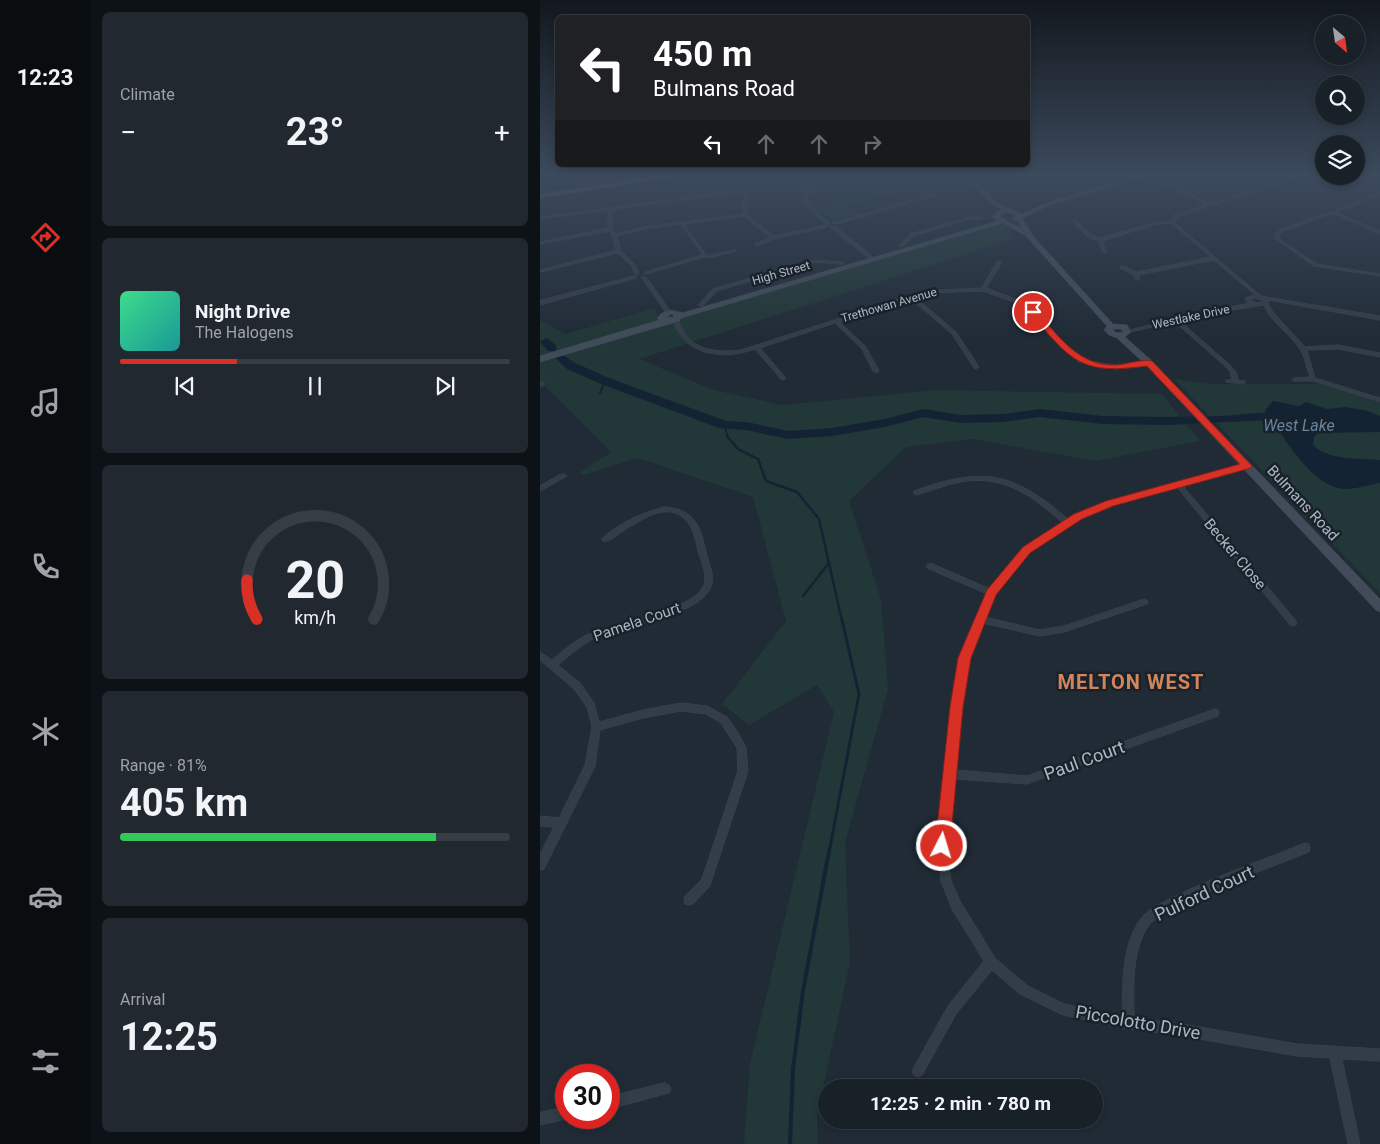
<!DOCTYPE html>
<meta charset="utf-8">
<style>
body{margin:0;font-family:Roboto,sans-serif;background:#212830;color:#f1f3f6;height:100vh;display:flex;flex-direction:column;font-size:19px;white-space:nowrap}
*{box-sizing:border-box;margin:0}
p{font-size:16px;color:#9fa3a8}
.icon{flex:none;width:28px;height:28px;fill:none;stroke:currentColor;stroke-width:2;stroke-linecap:round;stroke-linejoin:round}
.map{position:relative;flex:1;overflow:hidden}
.side{display:flex;flex-direction:column;gap:12px;padding:12px;background:#0d1216;width:450px}
.side>*{flex:none}
.hud{position:absolute;left:15px;top:15px;width:475px;height:152px;border-radius:8px;box-shadow:0 2px 8px #0003,0 0 0 1px #363e45;background:#202124;color:#fff;overflow:hidden}
.needle{width:32px;rotate:151deg}
.tools{position:absolute;left:775px;top:15px;display:grid;gap:10px}
.tools a{display:grid;place-items:center;width:50px;height:50px;border-radius:50%;background:#182028;box-shadow:0 2px 8px #0003,0 0 0 1px #363e45;font-size:25px}
.speed{position:absolute;left:15px;top:1064px;display:flex;gap:10px;font-size:25px;font-weight:700;text-align:center}
.speed>*{display:grid;place-content:center;width:65px;height:65px;border-radius:50%;background:#182028;box-shadow:0 2px 8px #0003,0 0 0 1px #363e45;line-height:1}
.speed .limit{border:8px solid #d22;background:#fff;color:#111}
.pin{position:absolute;display:grid;place-items:center;width:42px;height:42px;color:#fff;margin:-21px;border:2px solid #fff;border-radius:50%;box-shadow:0 1px 5px #0007}
.me{position:absolute;width:55px;margin:-28px;rotate:5deg;stroke-linejoin:round;filter:drop-shadow(0 0 4px #0008)}
.turn{display:flex;align-items:center;gap:18px;height:105px;padding:0 15px;font-size:22px}
.turn .icon{width:65px;height:65px;stroke-width:2.5}
.turn b{display:block;font-size:35px;line-height:42px}
.lanes{display:flex;align-items:center;height:48px;padding:0 15px;background:#0003;justify-content:center;gap:25px;direction:ltr}
.lanes .off{opacity:.35}
.big{font-size:38px;font-weight:700;line-height:1.1}
.side .card{flex:1;display:flex;flex-direction:column;justify-content:center;gap:8px;min-width:0;padding:0 18px;border-radius:8px;background:#212830}
.side .dial{align-items:center;gap:0}
.dial svg{height:130px;overflow:visible;fill:none;stroke:#363e45;stroke-width:7;stroke-linecap:round;text-anchor:middle}
.dial text{fill:#f1f3f6;stroke:none}
.song{display:flex;align-items:center;gap:15px}
.cover{width:60px;height:60px;border-radius:8px;background:linear-gradient(135deg,hsl(150 70% 55%),hsl(180 70% 35%))}
.played{height:5px;border-radius:2px;background:linear-gradient(90deg,#d93025 30%,#363e45 30%)}
.keys{display:flex;justify-content:space-around;direction:ltr}
.heat{display:flex;justify-content:space-between;align-items:center;font-size:28px;direction:ltr}
.charge{height:8px;border-radius:4px;background:linear-gradient(90deg,#34c759 81%,#363e45 0)}
.trip{position:absolute;left:278px;top:1079px;width:285px;height:50px;border-radius:25px;background:#182028;box-shadow:0 2px 8px #0003,0 0 0 1px #363e45;font-weight:700;line-height:50px;text-align:center}
main{display:flex;flex:1;min-height:0}
.tab-bar{display:flex;flex-direction:column;width:90px;justify-content:space-around;align-items:center;background:#0a0d10;color:#9fa3a8}
.tab-bar .icon{width:35px;height:35px}
.tab-bar .selected{color:#d93025}
.tab-bar b{font-size:22px;color:#f1f3f6}
.map>svg:first-child{display:block}
.green{fill:#223737}
.water{fill:#142333}
.lines{fill:none;stroke-linecap:round;stroke-linejoin:round}
.stream-far3{stroke:#142333;stroke-width:2}
.stream-far2{stroke:#142333;stroke-width:2.5}
.stream-far1{stroke:#142333;stroke-width:3}
.stream{stroke:#142333;stroke-width:4}
.river{fill:#142333;fill-rule:evenodd}
.street-casing{stroke:#3d4650;stroke-width:1}
.secondary-casing{stroke:#3d4650;stroke-width:1}
.highway-casing{stroke:#3e4851;stroke-width:1}
.street{fill:#333d47;fill-rule:evenodd}
.secondary{fill:#414c5a;fill-rule:evenodd}
.highway{fill:#6d6050;fill-rule:evenodd}
.route{fill:#d93025;stroke:#8d1f18}
.labels{text-anchor:middle;dominant-baseline:central;stroke-width:5;stroke-linejoin:round;paint-order:stroke}
.far-street-label{font-size:12px;fill:#adb8c4;stroke:#19222b}
.street-label{font-size:15px;fill:#adb8c4;stroke:#19222b}
.water-label{font-size:16px;font-style:italic;fill:#6685a3;stroke:#19222b}
.near-street-label{font-size:18px;fill:#adb8c4;stroke:#19222b}
.district-label{font-size:20px;font-weight:bold;letter-spacing:1px;fill:#d2855a;stroke:#19222b}
</style>
<main>
<nav class="tab-bar">
<b>12:23</b>
<svg class="icon selected" aria-label="directions" viewBox="0 0 24 24"><path d="M12 3l9 9-9 9-9-9zM9 14v-3h6M13 9l2 2-2 2"/></svg>
<svg class="icon" aria-label="music" viewBox="0 0 24 24"><path d="M9 18V5l10-2v13"/><circle cx="6" cy="18" r="3"/><circle cx="16" cy="16" r="3"/></svg>
<svg class="icon" aria-label="phone" viewBox="0 0 24 24"><path d="M5 4h4l2 5-3 2q2 4 5 5l2-3 5 2v4C11 20 4 13 5 4z"/></svg>
<svg class="icon" aria-label="climate" viewBox="0 0 24 24"><path d="M12 3v18M4 7l16 10M4 17L20 7"/></svg>
<svg class="icon" aria-label="car" viewBox="0 0 24 24"><path d="M5 17H2v-5l4-1 3-4h7l3 4 3 1v5h-3M9 17h6M6 11h13"/><circle cx="7" cy="17" r="2"/><circle cx="17" cy="17" r="2"/></svg>
<svg class="icon" aria-label="filters" viewBox="0 0 24 24"><path d="M4 7h16M4 17h16"/><circle cx="9" cy="7" r="2"/><circle cx="15" cy="17" r="2"/></svg>
</nav>
<section class="side">
<div class="card"><p>Climate</p>
<div class="heat"><a>−</a><b class="big">23°</b><a>+</a></div>
</div>
<div class="card">
<div class="song"><i class="cover"></i><div><b>Night Drive</b><p>The Halogens</p></div></div>
<div class="played"></div>
<div class="keys"><svg class="icon" aria-label="previous" viewBox="0 0 24 24"><path d="M18 5L8 12l10 7zM5 5v14"/></svg><svg class="icon" aria-label="pause" viewBox="0 0 24 24"><path d="M8 5v14M16 5v14"/></svg><svg class="icon" aria-label="next" viewBox="0 0 24 24"><path d="M6 5l10 7-10 7zM19 5v14"/></svg></div>
</div>
<div class="card dial"><svg viewBox="0 0 100 80">
<path d="M14 69A42 42 0 1 1 86 69"/>
<path d="M14 69A42 42 0 0 1 8 45" stroke="#d93025"/>
<text x="50" y="56" font-size="32" font-weight="700">20</text>
<text x="50" y="72" font-size="11">km/h</text>
</svg></div>
<div class="card"><p>Range · 81%</p><b class="big">405 km</b><div class="charge"></div></div>
<div class="card"><p>Arrival</p><b class="big">12:25</b></div>
</section>
<div class="map">
<svg width="840" height="1144" viewBox="0 0 840 1144">
<rect width="100%" height="100%" fill="#202b36"/>
<g class="green">
<polygon points="305,177 311,177 374,187 307,205 318,215 292,219 274,206 300,200 296,196"/>
<polygon points="460,224 465,226 477,238 99,359 174,390 242,405 397,390 622,394 660,441 555,461 432,439 366,447 309,501 341,599 348,689 305,843 310,962 277,1116 278,1144 204,1144 210,1064 294,712 277,685 209,725 182,704 246,621 213,497 98,458 43,475 40,472 71,452 5,386 0,387 0,320 25,334 115,308 119,324"/>
<polygon points="634,379 674,384 780,384 840,403 840,593"/>
</g>
<path class="water" d="M733 401 759 406 766 402 787 409 806 407 827 411 840 416V432L778 433 774 437 773 445C789 461 819 458 840 460V483C827 485 811 491 798 488 767 480 742 434 725 410Z"/>
<g class="lines">
<g class="stream-far3">
<polyline points="60,393 65,381"/>
<polyline points="184,425 188,438"/>
</g>
<g class="stream-far2">
<polyline points="187,436 198,449 218,459 226,481 257,492 279,519 302,621"/>
<polyline points="263,596 288,564"/>
</g>
<polyline class="stream-far1" points="289,853 319,694 302,620"/>
<polyline class="stream" points="250,1144 253,1069 263,991 289,851"/>
<g class="river">
<polygon points="6,338 16,345 16,351 8,351 0,342"/>
<polygon points="19,352 35,363 69,378 186,421 206,422 248,431 292,428 345,419 383,409 421,415 463,414 499,409 563,416 626,417 682,416 729,412 736,416 729,420 626,425 563,424 499,417 463,422 421,423 383,417 345,427 292,436 248,439 206,430 179,428 61,384 27,369 13,356"/>
</g>
<defs>
<g id="street">
<path d="M608 176H614L663 200 666 203 677 202 756 176V178L678 204 667 205 665 208 638 217 634 222 721 296 840 316V320L728 300 729 306 733 312 765 347 798 345 840 353V357L798 349 767 350 775 378 840 398V402L773 381H753V379L755 378 770 377C766 368 765 356 759 348 749 332 731 323 724 305L680 312 640 321 690 365 696 372 698 380 705 381 706 382 703 384 686 382V380H692L690 372 686 367 635 322 585 333V331C627 321 667 311 710 303L707 302 705 298 715 295 674 260 599 275V279L597 280 595 279 594 275 580 268V266H584L597 272 671 257 631 223 617 224 563 241 567 252 565 253 563 252 558 241 546 236 532 221 536 220 550 234 560 238 615 222 631 221 634 215 662 206 663 204 661 202ZM716 298 724 301V302L717 303 711 300V299Z"/>
<polygon points="827,176 833,176 840,179 840,181"/>
<path d="M259 187 265 188H301V190H269L267 201 289 222V224H285L264 202 265 191 259 189 211 191 206 204 207 215 234 236 285 225H287V227L234 239 217 246 215 245V244L230 238 204 216 145 224V226L166 255H173L194 250 196 251 173 257H164L107 274H105V272L162 255V254L141 224 103 229 77 236 81 251 95 265 99 273V274H95L92 267 78 253 0 272V270L76 250 72 235 69 231 0 244V242L68 228V210L0 219V217L209 189ZM206 192 202 204 203 214 103 227 76 234 72 229V210Z"/>
<polygon points="840,193 840,195 800,211 798,213 840,231 840,234 795,214 785,216 742,232 738,238 777,264 840,274 840,276 774,266 734,238 738,230 782,214 795,212 796,209"/>
<polygon points="394,194 397,195 297,224 293,223"/>
<polygon points="429,217 441,217 443,218 441,219 429,219 374,236 362,247 358,246 370,234"/>
<polygon points="291,226 295,226 331,255 331,257 327,257 291,228"/>
<polygon points="274,260 302,262 304,263 302,264 274,262 177,291 163,306 158,305 173,289"/>
<path d="M458 261 462 262 446 288 486 303 527 347 543 360 575 365 609 361 612 363 609 365 575 369 539 362 523 349 482 305 443 291 387 293 375 297 416 332 439 367 436 369 434 368 412 334 371 299 300 322 326 347 339 371 336 373 333 371 322 349 295 323 220 348 245 377 246 378 243 380 241 379 215 349C190 358 159 358 141 336 137 330 133 325 134 318H138C146 350 173 353 201 350L384 291 441 288Z"/>
<polygon points="94,276 96,276 96,278 0,305 0,301"/>
<polygon points="102,277 106,277 131,312 130,313 126,313 102,278"/>
<polygon points="2,382 5,384 0,387 0,383"/>
<path d="M707 464H709L710 466 709 468 643 486 756 621 757 623 756 625 753 626 750 625 637 487 572 505 540 518 490 552 454 594 445 617 500 630 524 626 604 599 607 600 608 602 607 604 524 632 500 636 443 623 429 658 421 707 415 770 487 776 675 709 678 710 679 713 678 716 487 784 414 779 407 846 411 881 420 901 455 958 488 986 524 1004 582 1016C583 985 581 946 600 920 608 908 626 901 638 895 679 875 723 860 765 843L769 844 770 848 769 852C727 869 685 883 645 903 632 909 615 916 607 928 591 954 594 989 594 1018L642 1024 757 1044 840 1049V1061L802 1059 820 1144H808L790 1058 757 1056 642 1036 588 1029 523 1015 480 994 452 970 416 1014 382 1075 378 1077 374 1075 372 1071 374 1067 408 1006 444 961 412 909 401 881 397 846 413 707 421 658 436 621 435 619 438 616 447 594 387 568 386 566 390 563 393 564 450 589 484 548 523 523C492 496 464 474 420 482 405 485 391 491 376 495L373 493 374 491C389 486 405 480 422 478 466 470 496 492 528 519L536 514 568 501Z"/>
<polygon points="22,474 24,474 27,476 0,491 0,486"/>
<path d="M124 507C140 508 153 513 160 530 163 537 164 545 166 552 169 564 176 577 170 589 155 617 84 625 55 638 41 645 30 655 18 665L40 683 54 703 59 722 103 710 141 703 167 706 187 717 197 731 204 744 206 747 208 771 171 882 170 886 153 904 149 905 145 904 144 900 145 896 162 879 198 771 197 748 181 723 166 714 141 711 103 718 60 730 55 766 4 869 0 870V854L14 827 0 826V816L19 818 45 765 52 727 47 707 34 689 0 660V652L12 660C24 650 35 640 49 634 75 622 151 611 163 587 169 575 159 558 157 546 154 533 150 518 135 513 117 507 95 524 80 533 75 537 70 542 63 541L62 539C76 524 104 512 124 507Z"/>
<polygon points="125,1083 129,1085 131,1089 129,1093 69,1109 69,1097"/>
<polygon points="26,1107 26,1118 30,1118 0,1125 0,1113"/>
</g>
<path id="secondary" d="M426 176H432L457 203 482 214 504 204 595 176H605L508 206 482 218 494 237 573 324 587 325 591 332 585 337 612 361 840 599V612L836 610 606 365 577 338 569 335 564 330 567 326 486 236 463 223 141 318 139 321 0 362V356L119 320 117 318C124 309 132 309 142 313L458 221 452 216 462 209 453 205ZM467 212 476 215 473 220 478 221 482 229 459 216ZM132 314 134 315 133 317H126ZM573 329H581L583 332 577 333 573 330Z"/>
<polygon id="highway" points="118,176 137,176 0,198 0,194"/>
</defs>
<use href="#street" class="street-casing"/>
<use href="#secondary" class="secondary-casing"/>
<use href="#highway" class="highway-casing"/>
<use href="#street" class="street"/>
<use href="#secondary" class="secondary"/>
<use href="#highway" class="highway"/>
</g>
<linearGradient id="sky" x2="0" y2="1"><stop stop-color="#12181e"/><stop offset="0.52" stop-color="#3c4a5d"/><stop offset="1" stop-color="#3c4a5d" stop-opacity="0"/></linearGradient>
<rect width="840" height="336" fill="url(#sky)"/>
<path class="route" d="M491 310H496C518 336 539 367 577 365 588 364 601 359 612 361L712 466 711 468 573 506 542 519 490 553 456 595 431 658 423 707 410 846 408 851 402 853 397 851 395 846 410 707 418 658 447 590 483 547 534 514 566 501 700 464 607 366C541 375 532 362 491 314Z"/>
<g class="labels">
<g class="far-street-label">
<text transform="translate(241 273) rotate(-16)">High Street</text>
<text transform="translate(349 305) rotate(-16)">Trethowan Avenue</text>
<text transform="translate(651 317) rotate(-12)">Westlake Drive</text>
</g>
<g class="street-label">
<text transform="translate(763 503) rotate(47)">Bulmans Road</text>
<text transform="translate(695 554) rotate(50)">Becker Close</text>
<text transform="translate(97 622) rotate(-19)">Pamela Court</text>
</g>
<g class="water-label">
<text x="759" y="425">West Lake</text>
</g>
<g class="near-street-label">
<text transform="translate(544 760) rotate(-20)">Paul Court</text>
<text transform="translate(664 893) rotate(-25)">Pulford Court</text>
<text transform="translate(598 1022) rotate(10)">Piccolotto Drive</text>
</g>
<g class="district-label">
<text x="591" y="682">MELTON WEST</text>
</g>
</g>
</svg>
<div class="tools">
<a><svg class="needle" viewBox="-14 -14 28 28"><path d="M0-13l5 13h-10z" fill="#e53935"/><path d="M0 13l5-13h-10z" fill="#9fa3a8"/></svg></a>
<a><svg class="icon" aria-label="search" viewBox="0 0 24 24"><circle cx="10" cy="10" r="6"/><path d="M15 15l6 6"/></svg></a>
<a><svg class="icon" aria-label="layers" viewBox="0 0 24 24"><path d="M12 4l9 5-9 5-9-5zM3 14l9 5 9-5"/></svg></a>
</div>
<div class="speed"><div class="limit">30</div></div>
<div class="pin" style="left:493px;top:312px;background:#d93025"><svg class="icon" aria-label="arrive" viewBox="0 0 24 24"><path d="M6 21V4h12l-3 4 3 4H6"/></svg></div>
<svg class="me" style="left:402px;top:846px" viewBox="-20 -20 40 40"><circle r="17" fill="#d93025" stroke="#fff" stroke-width="3"/><path d="M0-11L8 9 0 5-8 9z" fill="#fff"/></svg>
<div class="trip">12:25 · 2 min · 780 m</div>
<div class="hud">
<div class="turn"><svg class="icon" aria-label="left" viewBox="0 0 24 24"><path d="M17 20v-9H6M10 6l-5 5 5 5"/></svg><div><b>450 m</b>Bulmans Road</div></div>
<div class="lanes"><svg class="icon" aria-label="left" viewBox="0 0 24 24"><path d="M17 20v-9H6M10 6l-5 5 5 5"/></svg><svg class="icon off" aria-label="ahead" viewBox="0 0 24 24"><path d="M12 20V5M6 11l6-6 6 6"/></svg><svg class="icon off" aria-label="ahead" viewBox="0 0 24 24"><path d="M12 20V5M6 11l6-6 6 6"/></svg><svg class="icon off" aria-label="right" viewBox="0 0 24 24"><path d="M7 20v-9h11M14 6l5 5-5 5"/></svg></div>
</div>
</div>
</main>
